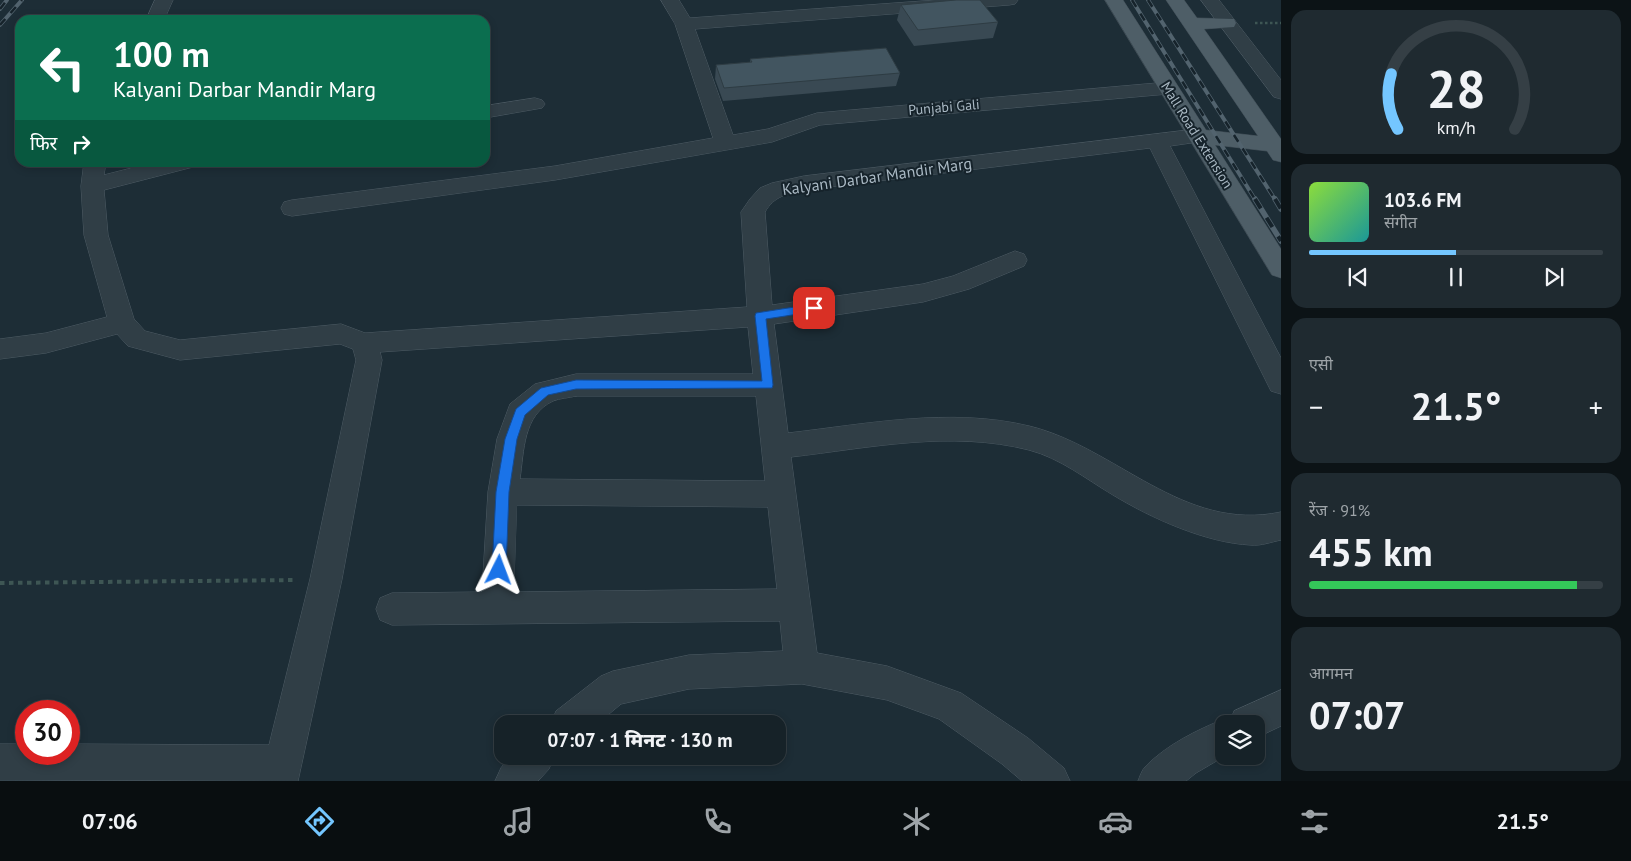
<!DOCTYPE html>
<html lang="hi">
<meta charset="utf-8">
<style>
body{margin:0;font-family:"PT Sans","Noto Sans Devanagari",sans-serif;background:#1f2a30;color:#f1f3f6;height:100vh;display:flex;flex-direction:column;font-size:19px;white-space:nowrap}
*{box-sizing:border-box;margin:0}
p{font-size:16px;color:#9ea4a8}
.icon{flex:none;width:28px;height:28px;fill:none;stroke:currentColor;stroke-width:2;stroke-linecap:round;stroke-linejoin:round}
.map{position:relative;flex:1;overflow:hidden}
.details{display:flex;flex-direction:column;gap:10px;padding:10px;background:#0c1316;width:350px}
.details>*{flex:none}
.guide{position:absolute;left:15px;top:15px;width:475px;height:152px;border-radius:15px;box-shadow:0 2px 8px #0003,0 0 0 1px #353f45;background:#0b6e4f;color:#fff;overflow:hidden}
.fabs{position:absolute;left:1215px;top:715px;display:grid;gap:10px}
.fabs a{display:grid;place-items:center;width:50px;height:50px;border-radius:10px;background:#162228;box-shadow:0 2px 8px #0003,0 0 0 1px #353f45;font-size:25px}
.speed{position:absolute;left:15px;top:700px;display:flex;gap:10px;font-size:25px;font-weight:700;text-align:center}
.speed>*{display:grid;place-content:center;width:65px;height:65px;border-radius:50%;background:#162228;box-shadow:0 2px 8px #0003,0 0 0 1px #353f45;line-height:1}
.speed .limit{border:8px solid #d22;background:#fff;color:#111}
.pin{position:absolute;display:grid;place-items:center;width:42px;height:42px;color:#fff;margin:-21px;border-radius:10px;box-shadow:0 2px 8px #0006}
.me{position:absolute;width:55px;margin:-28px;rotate:3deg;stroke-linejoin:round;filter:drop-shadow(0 0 4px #0008)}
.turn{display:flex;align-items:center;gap:18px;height:105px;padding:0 15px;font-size:22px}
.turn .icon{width:65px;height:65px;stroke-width:2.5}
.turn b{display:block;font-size:35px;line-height:42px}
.then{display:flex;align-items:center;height:48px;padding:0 15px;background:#0003;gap:10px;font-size:19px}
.big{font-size:38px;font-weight:800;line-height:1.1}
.details .card{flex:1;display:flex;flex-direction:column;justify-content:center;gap:8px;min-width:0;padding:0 18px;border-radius:15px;background:#1f2a30}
.details .dial{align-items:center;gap:0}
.dial svg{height:130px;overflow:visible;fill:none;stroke:#353f45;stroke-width:7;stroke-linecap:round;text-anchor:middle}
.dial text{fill:#f1f3f6;stroke:none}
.song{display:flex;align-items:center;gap:15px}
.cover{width:60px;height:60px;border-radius:8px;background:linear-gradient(135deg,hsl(90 70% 55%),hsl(180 70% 35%))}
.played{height:5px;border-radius:2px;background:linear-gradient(90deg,#74c6ff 50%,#353f45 50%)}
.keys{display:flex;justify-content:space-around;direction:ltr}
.heat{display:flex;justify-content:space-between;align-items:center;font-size:28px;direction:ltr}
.charge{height:8px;border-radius:4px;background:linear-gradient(90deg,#34c759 91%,#353f45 0)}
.trip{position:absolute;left:494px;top:715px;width:292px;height:50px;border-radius:15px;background:#162228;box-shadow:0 2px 8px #0003,0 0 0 1px #353f45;font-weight:800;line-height:50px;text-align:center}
.tabs{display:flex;height:80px;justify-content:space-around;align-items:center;background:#090e10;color:#9ea4a8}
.tabs .icon{width:35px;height:35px}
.tabs .selected{color:#74c6ff}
.tabs b{font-size:22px;color:#f1f3f6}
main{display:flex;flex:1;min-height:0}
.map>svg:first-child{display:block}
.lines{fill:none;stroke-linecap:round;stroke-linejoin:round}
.minor-casing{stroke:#4e5c65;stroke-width:1}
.major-casing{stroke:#3d4a53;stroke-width:1}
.path-far1{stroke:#3e5654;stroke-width:2.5;stroke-dasharray:2.5 2.5;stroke-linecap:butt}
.path{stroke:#3e5654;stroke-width:4;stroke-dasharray:4.5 4.5;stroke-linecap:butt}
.minor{fill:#303e46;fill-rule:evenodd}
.major{fill:#4e5e67;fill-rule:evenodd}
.rail-far1-casing{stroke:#52636e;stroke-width:4}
.rail-casing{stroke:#52636e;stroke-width:5.5}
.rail-far1{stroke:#16232b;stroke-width:2.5;stroke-dasharray:8;stroke-linecap:butt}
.rail{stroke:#16232b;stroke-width:4;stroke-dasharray:11;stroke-linecap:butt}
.wall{fill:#394953}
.building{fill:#425560;stroke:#2e3c43}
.route{fill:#1a73e8;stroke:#114b97}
.labels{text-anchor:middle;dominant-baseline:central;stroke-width:4;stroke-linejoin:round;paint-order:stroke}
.far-street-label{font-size:14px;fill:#aab9c4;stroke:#16232b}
.street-label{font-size:16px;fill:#aab9c4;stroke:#16232b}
</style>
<main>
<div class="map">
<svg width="1281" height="781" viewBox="0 0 1281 781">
<rect width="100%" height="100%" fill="#1d2d36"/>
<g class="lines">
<defs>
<g id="minor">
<polygon points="155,0 173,0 164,20 146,20"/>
<polygon points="661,0 679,0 690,18 936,0 1018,0 1015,4 1009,5 695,29 733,135 768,129 817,113 1168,82 1175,84 1178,88 1175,92 1168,94 820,125 772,142 555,180 292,216 284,214 281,208 284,202 292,200 555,166 713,138 675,24"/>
<polygon points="1201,0 1219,0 1281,80 1281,99 1274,97"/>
<polygon points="535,98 542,100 545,104 542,108 485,118 485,106"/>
<path d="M1197 129 1205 131 1208 136 1205 141 1170 146 1281 358V394L1271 391 1150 148 804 190C787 194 774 196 765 212L772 305 923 284 953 276 1015 251 1024 254 1027 260 1024 266 969 289 923 302 774 324 788 433C867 424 950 407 1029 426 1116 447 1183 533 1281 512V540C1271 542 1261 546 1251 545 1206 543 1151 518 1113 495 1086 479 1060 458 1029 450 951 430 869 448 791 457L817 653 887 666 961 693 1028 738 1064 768 1070 781H1022L1002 764 939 719 887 700 802 684 689 689 621 704 597 724H551L556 711 601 676 613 671 689 655 783 651 780 621 392 625 380 620 376 609 380 598 392 593 482 592 488 492 497 439 510 404 535 384 576 374H753L748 327 380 352 382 360 342 579 298 781 0 780V744H26V754H69V744L269 745 310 579 356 360 353 349 340 344 180 360 128 346 117 334 46 353 0 359V339L46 333 107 317 84 235 81 186 84 162H106L104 175 155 162H196L193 167 104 190 108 235 134 319 145 331 180 340 341 324 365 333 747 307 741 212 750 199 760 188 772 183 804 176ZM576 396H756L765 481 520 479C524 451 523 415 553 401 560 398 569 398 576 396ZM517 505 768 507 777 589 514 592Z"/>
<path d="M1281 690V726L1256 738V724H1224V756H1225L1196 773 1186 781H1138C1140 776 1142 770 1145 767 1166 745 1197 730 1224 719L1230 722 1234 711Z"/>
<polygon points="511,756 554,756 549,769 538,781 495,781 501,768"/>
</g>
<polygon id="major" points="1105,0 1123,0 1206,130 1258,136 1166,0 1184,0 1197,18 1234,19 1236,23 1234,27 1204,29 1281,139 1281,162 1273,160 1267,151 1215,145 1281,249 1281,278 1272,275"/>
</defs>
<use href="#minor" class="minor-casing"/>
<use href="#major" class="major-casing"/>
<polyline class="path-far1" points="1255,23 1281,23"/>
<polyline class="path" points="0,583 297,580"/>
<use href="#minor" class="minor"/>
<use href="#major" class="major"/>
<defs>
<g id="rail-far1">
<polyline points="1132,0 1256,201"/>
<polyline points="1148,0 1276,201"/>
<polyline points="0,9 7,0"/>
<polyline points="0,25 22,0"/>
</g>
<g id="rail">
<polyline points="1255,199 1281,241"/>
<polyline points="1275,199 1281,209"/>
</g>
</defs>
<use href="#rail-far1" class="rail-far1-casing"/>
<use href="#rail" class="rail-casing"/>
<use href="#rail-far1" class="rail-far1"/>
<use href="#rail" class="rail"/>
</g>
<g class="wall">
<polygon points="901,5 998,22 993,38 914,46 897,20"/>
<polygon points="750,59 900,73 896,86 723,101 715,79 716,65 750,62"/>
</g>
<g class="building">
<polygon points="956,0 980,0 998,22 918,30 901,5"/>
<polygon points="886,48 900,73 724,88 716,65 752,62 750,59"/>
</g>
<polygon class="route" points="814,304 818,305 819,308 818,311 766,319 773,385 772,388 576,389 548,395 525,415 517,439 509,492 506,570 504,574 499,576 494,574 492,570 496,492 505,439 516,409 541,388 576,380 762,381 755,316 756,313"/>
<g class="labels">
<g class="far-street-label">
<text transform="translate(944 107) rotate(-5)">Punjabi Gali</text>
<text transform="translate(1197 135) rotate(58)">Mall Road Extension</text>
</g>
<g class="street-label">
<text transform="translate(877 176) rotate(-8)">Kalyani Darbar Mandir Marg</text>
</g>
</g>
</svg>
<div class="fabs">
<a><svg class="icon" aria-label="layers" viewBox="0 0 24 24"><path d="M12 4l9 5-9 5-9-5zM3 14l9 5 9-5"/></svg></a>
</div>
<div class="speed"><div class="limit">30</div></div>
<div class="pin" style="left:814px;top:308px;background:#d93025"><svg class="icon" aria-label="arrive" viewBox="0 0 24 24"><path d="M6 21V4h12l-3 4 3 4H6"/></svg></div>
<svg class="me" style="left:499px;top:570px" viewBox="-20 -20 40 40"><path d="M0-17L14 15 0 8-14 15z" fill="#1a73e8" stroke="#fff" stroke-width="4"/></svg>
<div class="trip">07:07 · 1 मिनट · 130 m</div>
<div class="guide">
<div class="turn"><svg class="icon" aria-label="left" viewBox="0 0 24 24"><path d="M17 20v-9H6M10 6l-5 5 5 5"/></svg><div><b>100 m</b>Kalyani Darbar Mandir Marg</div></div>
<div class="then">फिर<svg class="icon" aria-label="right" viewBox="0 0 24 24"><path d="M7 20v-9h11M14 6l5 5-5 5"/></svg></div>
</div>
</div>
<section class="details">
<div class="card dial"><svg viewBox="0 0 100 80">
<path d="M14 69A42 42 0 1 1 86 69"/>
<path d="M14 69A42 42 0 0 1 10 35" stroke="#74c6ff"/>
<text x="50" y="56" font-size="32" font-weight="700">28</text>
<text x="50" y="72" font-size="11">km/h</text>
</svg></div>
<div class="card">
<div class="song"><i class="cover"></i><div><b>103.6 FM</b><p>संगीत</p></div></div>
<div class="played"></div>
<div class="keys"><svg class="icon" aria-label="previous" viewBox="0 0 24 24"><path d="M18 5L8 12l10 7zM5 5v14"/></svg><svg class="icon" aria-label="pause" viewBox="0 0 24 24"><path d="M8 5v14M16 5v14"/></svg><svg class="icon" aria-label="next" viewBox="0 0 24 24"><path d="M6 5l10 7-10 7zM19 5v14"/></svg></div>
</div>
<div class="card"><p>एसी</p>
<div class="heat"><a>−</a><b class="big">21.5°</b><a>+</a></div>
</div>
<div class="card"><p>रेंज · 91%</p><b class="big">455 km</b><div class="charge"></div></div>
<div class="card"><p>आगमन</p><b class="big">07:07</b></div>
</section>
</main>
<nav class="tabs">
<b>07:06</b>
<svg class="icon selected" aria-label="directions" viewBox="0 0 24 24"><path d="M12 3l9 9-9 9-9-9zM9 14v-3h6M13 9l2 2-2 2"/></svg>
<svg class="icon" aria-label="music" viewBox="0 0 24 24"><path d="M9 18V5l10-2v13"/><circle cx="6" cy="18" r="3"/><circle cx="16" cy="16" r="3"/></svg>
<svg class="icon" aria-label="phone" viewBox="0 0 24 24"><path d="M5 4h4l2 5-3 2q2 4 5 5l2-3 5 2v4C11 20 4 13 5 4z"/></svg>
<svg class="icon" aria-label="climate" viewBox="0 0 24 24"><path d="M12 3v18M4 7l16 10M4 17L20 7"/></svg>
<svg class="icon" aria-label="car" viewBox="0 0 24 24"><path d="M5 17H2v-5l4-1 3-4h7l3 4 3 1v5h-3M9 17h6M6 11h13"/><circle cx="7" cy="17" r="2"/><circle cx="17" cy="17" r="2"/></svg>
<svg class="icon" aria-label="filters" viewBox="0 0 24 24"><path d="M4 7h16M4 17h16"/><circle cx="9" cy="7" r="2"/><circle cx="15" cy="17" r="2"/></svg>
<b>21.5°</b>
</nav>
